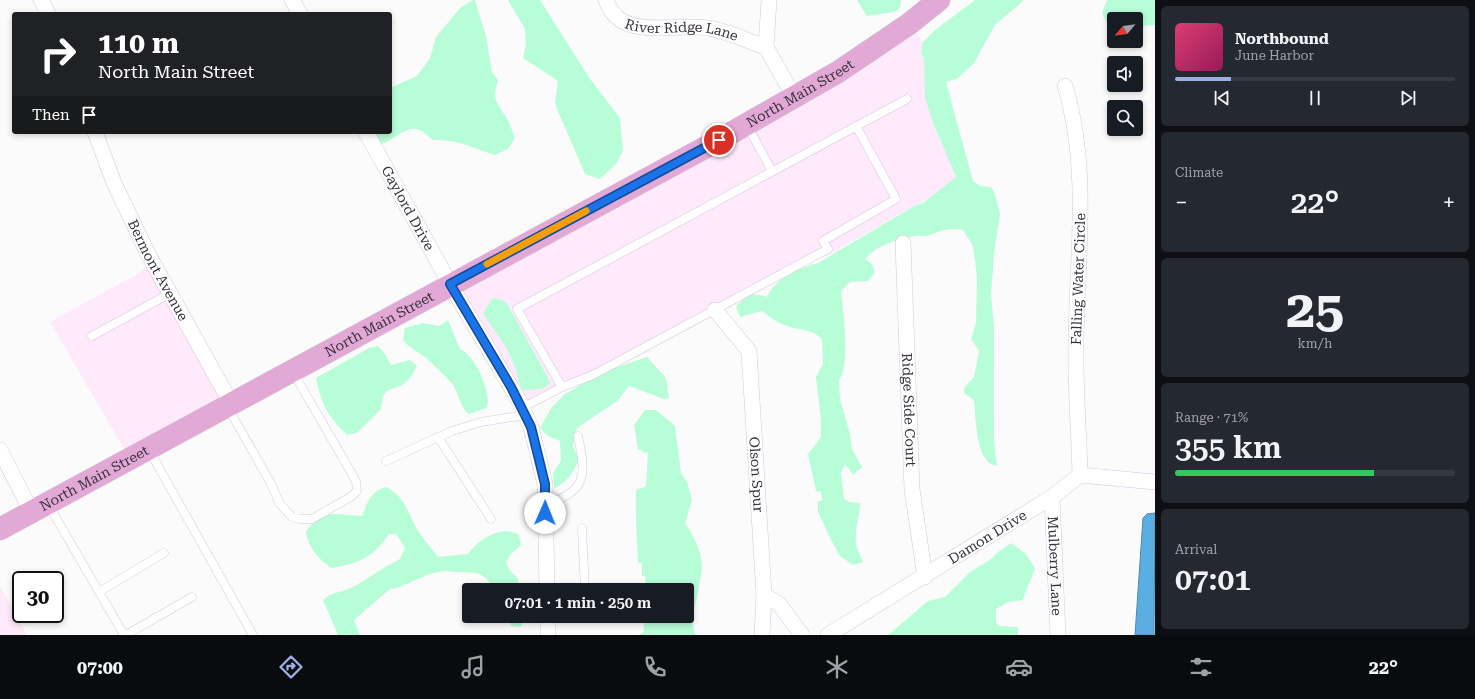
<!DOCTYPE html>
<meta charset="utf-8">
<style>
body{margin:0;font-family:"Roboto Serif",serif;background:#242831;color:#f1f3f6;height:100vh;display:flex;flex-direction:column;font-size:15px;white-space:nowrap}
*{box-sizing:border-box;margin:0}
p{font-size:13px;color:#9ea1a6}
.icon{flex:none;width:22px;height:22px;fill:none;stroke:currentColor;stroke-width:2;stroke-linecap:round;stroke-linejoin:round}
.map{position:relative;flex:1;overflow:hidden}
.sheet{display:flex;flex-direction:column;gap:6px;padding:6px;background:#0d0f14;width:320px}
.sheet>*{flex:none}
.top-card{position:absolute;left:12px;top:12px;width:380px;height:122px;border-radius:4px;box-shadow:0 2px 6px #0003;background:#202124;color:#fff;overflow:hidden}
.needle{width:26px;rotate:241deg}
.tools{position:absolute;left:1107px;top:12px;display:grid;gap:8px}
.tools a{display:grid;place-items:center;width:36px;height:36px;border-radius:4px;background:#171b24;box-shadow:0 2px 6px #0003;font-size:20px}
.speed{position:absolute;left:12px;top:571px;display:flex;gap:8px;font-size:20px;font-weight:700;text-align:center}
.speed>*{display:grid;place-content:center;width:52px;height:52px;border-radius:50%;background:#171b24;box-shadow:0 2px 6px #0003;line-height:1}
.speed .limit{border:2px solid #111;border-radius:6px;background:#fff;color:#111}
.pin{position:absolute;display:grid;place-items:center;width:34px;height:34px;color:#fff;margin:-17px;border:2px solid #fff;border-radius:50%;box-shadow:0 1px 4px #0007}
.me{position:absolute;width:44px;margin:-22px;rotate:1deg;stroke-linejoin:round;filter:drop-shadow(0 0 3px #0008)}
.turn{display:flex;align-items:center;gap:14px;height:84px;padding:0 20px;font-size:18px}
.turn .icon{width:52px;height:52px;stroke-width:2.5}
.turn b{display:block;font-size:28px;line-height:34px}
.then{display:flex;align-items:center;height:38px;padding:0 20px;background:#0003;gap:8px;font-size:15px}
.big{font-size:30px;font-weight:600;line-height:1.1}
.sheet .tile{flex:1;display:flex;flex-direction:column;justify-content:center;gap:6px;min-width:0;padding:0 14px;border-radius:6px;background:#242831}
.sheet .dial{align-items:center;gap:0}
.dial b{font-size:52px;line-height:1}
.song{display:flex;align-items:center;gap:12px}
.cover{width:48px;height:48px;border-radius:6px;background:linear-gradient(135deg,hsl(340 70% 55%),hsl(330 70% 35%))}
.played{height:4px;border-radius:2px;background:linear-gradient(90deg,#9caee3 20%,#363941 20%)}
.keys{display:flex;justify-content:space-around;direction:ltr}
.heat{display:flex;justify-content:space-between;align-items:center;font-size:22px;direction:ltr}
.charge{height:6px;border-radius:3px;background:linear-gradient(90deg,#34c759 71%,#363941 0)}
.trip{position:absolute;left:462px;top:583px;width:232px;height:40px;border-radius:4px;background:#171b24;box-shadow:0 2px 6px #0003;font-weight:600;line-height:40px;text-align:center}
.tab-bar{display:flex;height:64px;justify-content:space-around;align-items:center;background:#090b0e;color:#9ea1a6}
.tab-bar .icon{width:28px;height:28px}
.tab-bar .active{color:#9caee3}
.tab-bar b{font-size:18px;color:#f1f3f6}
main{display:flex;flex:1;min-height:0}
.map>svg:first-child{display:block}
.commercial{fill:#feeafb}
.green{fill:#b7fdd8}
.water{fill:#5baee2;stroke:#5189b1}
.lines{fill:none;stroke-linecap:round;stroke-linejoin:round}
.lane-casing{stroke:#d7c5e3;stroke-width:9}
.street-casing{stroke:#d7c5e3;stroke-width:16}
.primary-casing{stroke:#d7d6d8;stroke-width:23}
.lane{stroke:#fff;stroke-width:8}
.street{stroke:#fff;stroke-width:15}
.primary{stroke:#e2a8d6;stroke-width:22}
.route-casing{stroke:#114b97;stroke-width:10}
.route{stroke:#1a73e8;stroke-width:7}
.slow{stroke:#f59e0b;stroke-width:7}
.labels{text-anchor:middle;dominant-baseline:central;stroke-width:4;stroke-linejoin:round;paint-order:stroke}
.street-label{font-size:14px;fill:#39323e;stroke:#fff}
</style>
<main>
<div class="map">
<svg width="1155" height="635" viewBox="0 0 1155 635">
<rect width="100%" height="100%" fill="#fbfbfb"/>
<g class="commercial">
<polygon points="909,24 923,42 921,52 962,182 914,206 823,258 820,254 522,408 450,284"/>
<polygon points="152,261 231,403 130,459 50,322 139,273"/>
<polygon points="0,586 27,635 0,635"/>
</g>
<g class="green">
<path d="M473 0H475L486 36 492 72 498 80C492 100 496 101 506 117 510 123 512 131 515 138L508 149 495 155C469 147 461 140 433 140 429 137 424 132 420 130 406 124 394 141 381 144L375 132H390V88L417 76 430 58 436 37 461 7Z"/>
<polygon points="508,0 540,0 590,79 620,118 623,151 616,164 600,179 585,174 557,109 555,102 558,81 523,58 526,45 525,29"/>
<polygon points="857,0 901,0 900,8 894,12 867,16"/>
<path d="M975 0H1024L995 25 974 63 957 79 946 82 973 181 980 186 991 187 995 194 1000 214 994 254 991 295 994 327V442L997 466C975 464 976 416 974 400L964 393V388L974 377 979 351 971 339 976 323 977 276 973 246 963 230C947 228 942 231 927 236 923 237 919 235 915 236 895 240 879 244 865 259L872 264 875 272 868 281 850 282 841 291C843 311 851 364 839 380L840 399 850 434 852 449 862 467 853 475 845 464 841 473 844 499 850 502 860 503C860 517 854 530 856 544 857 550 861 556 863 562L853 565 840 556 831 540 818 512V501H822L821 492 816 491 808 454 821 437V420L816 377 823 364 822 339C811 328 800 331 787 326 777 323 770 317 762 311L740 317 736 306C748 295 751 292 767 297 775 278 799 268 818 263L916 205 923 203 956 177 934 125 925 98 924 59 921 52 923 42 935 30Z"/>
<polygon points="1107,0 1155,0 1155,25 1136,26 1136,19 1114,19 1114,28 1110,29 1102,13"/>
<path d="M495 298 506 302 547 376 550 383 543 389 523 390C518 383 518 378 516 370 510 350 495 331 483 314L491 300Z"/>
<path d="M448 320 460 349C475 355 492 393 487 408L468 414C458 404 459 389 448 379 442 373 431 362 425 357 417 351 409 348 403 340L405 328 423 323 439 326Z"/>
<path d="M378 346 385 354 391 365 410 360 417 366C414 371 411 378 406 382 392 394 384 381 381 409L357 433 347 435C327 415 322 406 316 378L369 348Z"/>
<path d="M647 357 666 378 669 398 664 399 629 386 617 401 577 428 573 446 579 460C573 473 567 482 554 489L553 473 561 461 560 441 548 436 540 428 552 407 565 394 603 372Z"/>
<path d="M645 410H656L675 426 681 473 687 482 692 500 685 523C694 537 701 549 702 566 702 584 687 623 696 635H639L644 632 643 616H687V590H642V586L646 585 645 576H642V563H638C637 538 635 514 636 490L646 486 648 452 643 453 642 450H638L634 425Z"/>
<path d="M387 487C408 500 407 514 419 532 425 541 432 549 438 557L468 554C479 539 501 524 519 535L521 545 511 554 506 562 510 571 517 577 521 590H495C485 575 481 572 462 572 457 573 452 571 446 571 427 572 411 584 393 589L391 588 354 620 360 635H338L323 600C334 591 336 594 348 589 366 582 381 567 399 560L405 548 396 534H389C374 557 358 564 331 568 318 558 308 548 306 532 321 507 336 515 362 516 367 503 371 490 387 487Z"/>
<path d="M1011 543 1025 553 1035 568C1032 579 1026 588 1023 600L1008 602 996 609V622L999 626 1018 627V635H888L928 601 945 597 970 572 991 559 998 552Z"/>
<polygon points="508,616 523,616 521,627 511,626"/>
</g>
<polygon class="water" points="1155,513 1154,635 1135,635 1143,518 1147,514"/>
<g class="lines">
<defs>
<g id="lane">
<polyline points="747,125 772,171"/>
<polyline points="92,336 169,294"/>
<polyline points="562,387 593,375 828,249 823,241 896,199 856,126"/>
<polyline points="227,406 270,482 280,504 292,517 300,519 312,519 352,496 357,491 356,481 293,372"/>
<polyline points="522,408 562,387 517,309 907,99"/>
<polyline points="438,437 491,519"/>
<polyline points="149,450 253,635"/>
<polyline points="386,461 452,431 481,422 525,415"/>
<polyline points="48,504 124,635"/>
<path d="M545 505C588 490 586 476 578 436"/>
<polyline points="582,528 585,590"/>
<polyline points="99,592 164,553"/>
<polyline points="126,635 192,597"/>
</g>
<g id="street">
<polyline points="41,0 48,14"/>
<polyline points="292,0 300,14"/>
<path id="s1" d="M606 0C620 43 675 22 708 28 728 31 747 41 766 47L769 0"/>
<polyline points="766,47 794,97"/>
<path d="M1065 86C1090 169 1077 256 1076 341 1075 386 1079 430 1080 475"/>
<path id="s2" d="M95 132 114 183 148 254 231 403"/>
<path id="s3" d="M366 132 450 284 518 399 531 427 545 484 547 590"/>
<path id="s4" d="M903 243 912 489 925 577"/>
<path id="s5" d="M715 310 749 351 764 595 779 604 802 635"/>
<polyline points="0,450 31,511"/>
<path id="s6" d="M1052 497 1058 635"/>
<polyline points="548,616 548,635"/>
<polyline points="762,635 764,595"/>
<path id="s7" d="M828 635 1052 497 1080 475 1155 482"/>
</g>
<g id="primary">
<path id="s8" d="M0 529 719 140 838 72 909 24 939 0"/>
</g>
</defs>
<use href="#lane" class="lane-casing"/>
<use href="#street" class="street-casing"/>
<use href="#primary" class="primary-casing"/>
<use href="#lane" class="lane"/>
<use href="#street" class="street"/>
<use href="#primary" class="primary"/>
</g>
<g class="lines">
<defs>
<polyline id="route" points="545,513 545,484 531,427 511,387 450,284 719,140"/>
</defs>
<use href="#route" class="route-casing"/>
<use href="#route" class="route"/>
<polyline class="slow" points="487,264 586,211"/>
</g>
<g class="labels">
<g class="street-label">
<text stroke="none"><textPath href="#s1" startOffset="88">River Ridge Lane</textPath></text>
<text stroke="none"><textPath href="#s8" startOffset="911">North Main Street</textPath></text>
<text stroke="none"><textPath href="#s3" startOffset="87">Gaylord Drive</textPath></text>
<text stroke="none"><textPath href="#s2" startOffset="152">Bermont Avenue</textPath></text>
<text transform="translate(1078 279) rotate(-88)">Falling Water Circle</text>
<text stroke="none"><textPath href="#s8" startOffset="431">North Main Street</textPath></text>
<text stroke="none"><textPath href="#s4" startOffset="167">Ridge Side Court</textPath></text>
<text stroke="none"><textPath href="#s5" startOffset="177">Olson Spur</textPath></text>
<text stroke="none"><textPath href="#s8" startOffset="107">North Main Street</textPath></text>
<text stroke="none"><textPath href="#s7" startOffset="187">Damon Drive</textPath></text>
<text stroke="none"><textPath href="#s6" startOffset="69">Mulberry Lane</textPath></text>
</g>
</g>
</svg>
<div class="tools">
<a><svg class="needle" viewBox="-14 -14 28 28"><path d="M0-13l5 13h-10z" fill="#e53935"/><path d="M0 13l5-13h-10z" fill="#9ea1a6"/></svg></a>
<a><svg class="icon" aria-label="sound" viewBox="0 0 24 24"><path d="M4 9h4l5-4v14l-5-4H4zM17 9q2 3 0 6"/></svg></a>
<a><svg class="icon" aria-label="search" viewBox="0 0 24 24"><circle cx="10" cy="10" r="6"/><path d="M15 15l6 6"/></svg></a>
</div>
<div class="speed"><div class="limit">30</div></div>
<div class="pin" style="left:719px;top:140px;background:#d93025"><svg class="icon" aria-label="arrive" viewBox="0 0 24 24"><path d="M6 21V4h12l-3 4 3 4H6"/></svg></div>
<svg class="me" style="left:545px;top:513px" viewBox="-20 -20 40 40"><circle r="19" fill="#fff"/><path d="M0-13L10 11 0 6-10 11z" fill="#1a73e8"/></svg>
<div class="trip">07:01 · 1 min · 250 m</div>
<div class="top-card">
<div class="turn"><svg class="icon" aria-label="right" viewBox="0 0 24 24"><path d="M7 20v-9h11M14 6l5 5-5 5"/></svg><div><b>110 m</b>North Main Street</div></div>
<div class="then">Then<svg class="icon" aria-label="arrive" viewBox="0 0 24 24"><path d="M6 21V4h12l-3 4 3 4H6"/></svg></div>
</div>
</div>
<section class="sheet">
<div class="tile">
<div class="song"><i class="cover"></i><div><b>Northbound</b><p>June Harbor</p></div></div>
<div class="played"></div>
<div class="keys"><svg class="icon" aria-label="previous" viewBox="0 0 24 24"><path d="M18 5L8 12l10 7zM5 5v14"/></svg><svg class="icon" aria-label="pause" viewBox="0 0 24 24"><path d="M8 5v14M16 5v14"/></svg><svg class="icon" aria-label="next" viewBox="0 0 24 24"><path d="M6 5l10 7-10 7zM19 5v14"/></svg></div>
</div>
<div class="tile"><p>Climate</p>
<div class="heat"><a>−</a><b class="big">22°</b><a>+</a></div>
</div>
<div class="tile dial"><b>25</b><p>km/h</p></div>
<div class="tile"><p>Range · 71%</p><b class="big">355 km</b><div class="charge"></div></div>
<div class="tile"><p>Arrival</p><b class="big">07:01</b></div>
</section>
</main>
<nav class="tab-bar">
<b>07:00</b>
<svg class="icon active" aria-label="directions" viewBox="0 0 24 24"><path d="M12 3l9 9-9 9-9-9zM9 14v-3h6M13 9l2 2-2 2"/></svg>
<svg class="icon" aria-label="music" viewBox="0 0 24 24"><path d="M9 18V5l10-2v13"/><circle cx="6" cy="18" r="3"/><circle cx="16" cy="16" r="3"/></svg>
<svg class="icon" aria-label="phone" viewBox="0 0 24 24"><path d="M5 4h4l2 5-3 2q2 4 5 5l2-3 5 2v4C11 20 4 13 5 4z"/></svg>
<svg class="icon" aria-label="climate" viewBox="0 0 24 24"><path d="M12 3v18M4 7l16 10M4 17L20 7"/></svg>
<svg class="icon" aria-label="car" viewBox="0 0 24 24"><path d="M5 17H2v-5l4-1 3-4h7l3 4 3 1v5h-3M9 17h6M6 11h13"/><circle cx="7" cy="17" r="2"/><circle cx="17" cy="17" r="2"/></svg>
<svg class="icon" aria-label="filters" viewBox="0 0 24 24"><path d="M4 7h16M4 17h16"/><circle cx="9" cy="7" r="2"/><circle cx="15" cy="17" r="2"/></svg>
<b>22°</b>
</nav>
